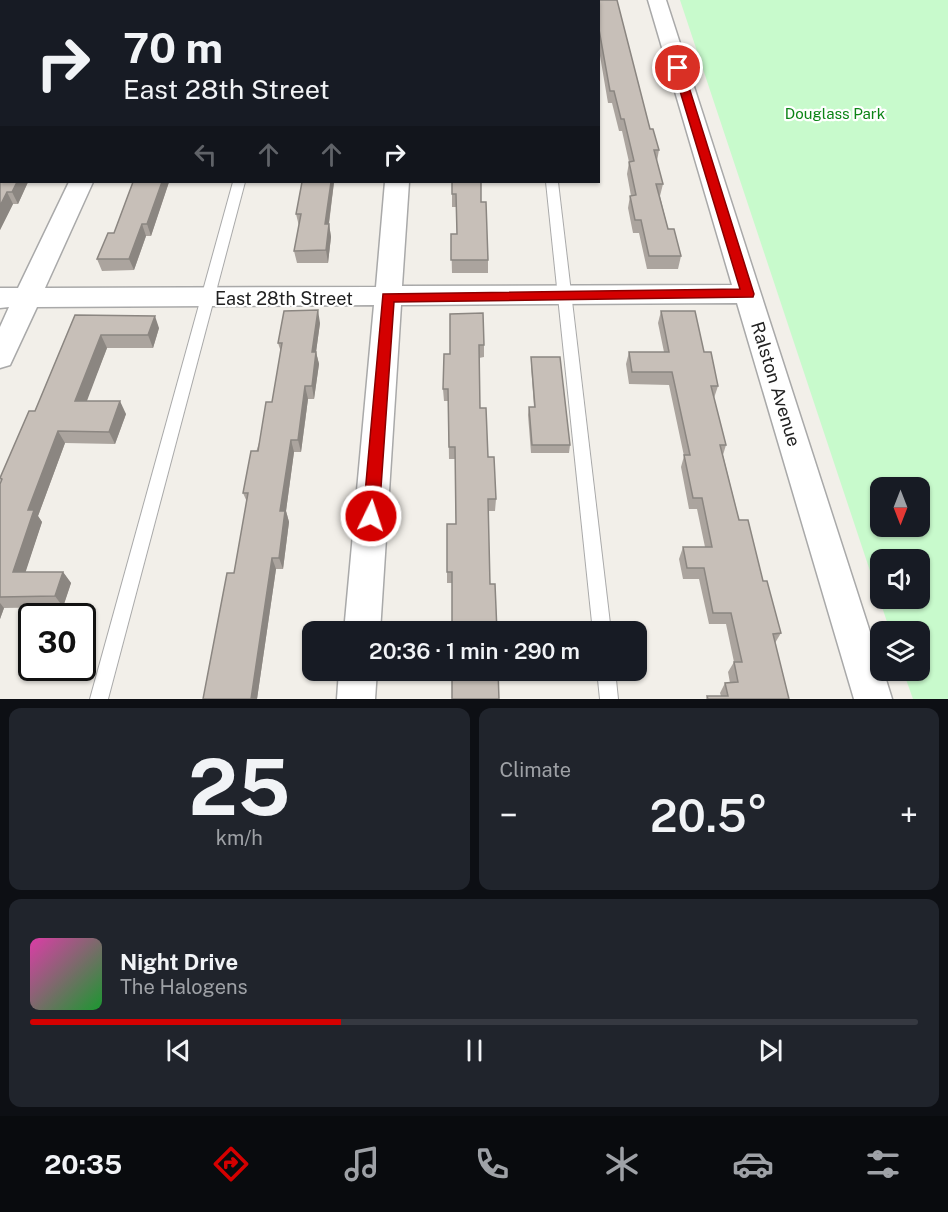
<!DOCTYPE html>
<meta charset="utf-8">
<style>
body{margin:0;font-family:"Public Sans",sans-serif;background:#20242c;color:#f1f3f6;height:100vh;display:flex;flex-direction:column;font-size:22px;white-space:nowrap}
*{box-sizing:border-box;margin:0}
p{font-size:20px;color:#9ea1a6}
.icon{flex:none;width:33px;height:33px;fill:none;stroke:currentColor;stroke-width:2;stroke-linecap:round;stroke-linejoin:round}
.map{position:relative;height:699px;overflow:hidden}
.panel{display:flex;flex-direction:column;gap:9px;padding:9px;background:#0d0f14;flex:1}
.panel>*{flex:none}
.top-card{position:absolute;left:0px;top:0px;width:600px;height:183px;box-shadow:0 2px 4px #0004;background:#171b24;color:#f1f3f6;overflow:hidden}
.needle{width:39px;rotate:180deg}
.controls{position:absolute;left:870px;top:477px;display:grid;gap:12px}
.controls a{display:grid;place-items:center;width:60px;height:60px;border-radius:12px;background:#171b24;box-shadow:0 2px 4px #0004;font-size:30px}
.speed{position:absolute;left:18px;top:603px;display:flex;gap:12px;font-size:30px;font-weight:700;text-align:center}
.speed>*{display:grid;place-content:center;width:78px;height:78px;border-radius:50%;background:#171b24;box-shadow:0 2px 4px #0004;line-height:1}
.speed .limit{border:3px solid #111;border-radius:9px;background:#fff;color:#111}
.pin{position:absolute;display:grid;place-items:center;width:51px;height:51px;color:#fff;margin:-26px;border:3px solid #fff;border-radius:50%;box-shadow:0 2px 6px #0007}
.me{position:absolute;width:66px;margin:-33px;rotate:4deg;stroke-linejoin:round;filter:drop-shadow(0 0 4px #0008)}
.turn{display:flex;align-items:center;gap:21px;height:126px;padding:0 24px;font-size:27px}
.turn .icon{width:78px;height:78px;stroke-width:2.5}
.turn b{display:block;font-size:42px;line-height:51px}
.lanes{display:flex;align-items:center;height:57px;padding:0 24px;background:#0003;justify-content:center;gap:30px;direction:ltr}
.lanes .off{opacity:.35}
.big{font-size:45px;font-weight:600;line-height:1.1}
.panel .tile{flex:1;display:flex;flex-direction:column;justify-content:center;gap:9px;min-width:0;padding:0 21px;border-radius:12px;background:#20242c}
.panel .dial{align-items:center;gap:0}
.dial b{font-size:78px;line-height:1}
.song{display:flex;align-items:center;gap:18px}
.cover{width:72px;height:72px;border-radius:9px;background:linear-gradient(135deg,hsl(320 70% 55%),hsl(130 70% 35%))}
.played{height:6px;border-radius:3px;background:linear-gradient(90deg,#d40000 35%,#363941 35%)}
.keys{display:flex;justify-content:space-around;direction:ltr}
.heat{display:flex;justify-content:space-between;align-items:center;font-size:33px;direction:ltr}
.panel .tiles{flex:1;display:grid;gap:9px;grid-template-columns:1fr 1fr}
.tile:last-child{grid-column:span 2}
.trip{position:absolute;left:302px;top:621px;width:345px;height:60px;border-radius:12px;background:#171b24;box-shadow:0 2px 4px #0004;font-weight:600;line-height:60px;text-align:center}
.dock{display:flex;height:96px;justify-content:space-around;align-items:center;background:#090b0e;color:#9ea1a6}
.dock .icon{width:42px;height:42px}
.dock .active{color:#d40000}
.dock b{font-size:27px;color:#f1f3f6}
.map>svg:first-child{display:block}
.park{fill:#c8facc;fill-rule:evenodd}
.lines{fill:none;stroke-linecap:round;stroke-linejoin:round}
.lane-casing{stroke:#a9a9a9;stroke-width:2}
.street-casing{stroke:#a9a9a9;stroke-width:3}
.lane{fill:#fff;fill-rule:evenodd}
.street{fill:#fff;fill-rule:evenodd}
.wall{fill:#aba49e}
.shaded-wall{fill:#8b8681}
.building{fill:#c7bfb8;stroke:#8b8681;stroke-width:1.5}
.route{fill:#d40000;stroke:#8a0000;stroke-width:1.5}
.labels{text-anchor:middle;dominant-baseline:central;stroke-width:4.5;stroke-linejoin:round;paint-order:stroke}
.far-park-label{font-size:15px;fill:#0c8416;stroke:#fff}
.street-label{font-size:18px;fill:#222;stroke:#fff}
</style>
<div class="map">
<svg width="948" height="699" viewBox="0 0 948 699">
<rect width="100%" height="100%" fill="#f2efe9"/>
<path class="park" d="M680 0H948V699H913L903 671 920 670V632L890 631ZM880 488H920V526H880ZM880 560H920V598H880Z"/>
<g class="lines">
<defs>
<g id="lane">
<polygon points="38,0 46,0 37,2"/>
<rect x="283" y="0" width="8" height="2"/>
<rect x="529" y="0" width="8" height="2"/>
<polygon points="2,60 2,69 0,69 0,61"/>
<polygon points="233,182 245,182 108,699 90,699"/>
<polygon points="546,182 558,182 611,632 593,632"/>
<polygon points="597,670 615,670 618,699 600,699"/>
</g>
<g id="street">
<rect x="155" y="0" width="18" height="2"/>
<rect x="401" y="0" width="18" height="2"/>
<polygon points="648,0 666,0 880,663 880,670 883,670 892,699 854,699 737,303 401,305 380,632 344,632 374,305 37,307 10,365 0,368 0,327 9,307 0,308 0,288 18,288 69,182 93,182 45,288 376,287 385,182 409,182 402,286 732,285"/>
<polygon points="339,670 377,670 375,699 337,699"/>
</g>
</defs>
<use href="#lane" class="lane-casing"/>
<use href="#street" class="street-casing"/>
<use href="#lane" class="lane"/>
<use href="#street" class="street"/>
</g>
<g class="wall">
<polygon points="591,0 617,0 650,129 659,150 657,161 663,184 660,196 668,229 681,256 678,269 647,269 639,233 633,233 628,208 630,196 631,196 627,174 629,162 622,131 619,131 612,103 608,103 598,44 598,2 592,2"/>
<polygon points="0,157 28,182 18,204 13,204 0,230"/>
<polygon points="133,182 169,182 151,236 146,236 134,270 102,271 97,259 114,233"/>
<polygon points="302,182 334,182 329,224 331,237 328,263 297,263 294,251 299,226 296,214"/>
<polygon points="452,182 481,202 488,260 488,273 452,273 451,234 457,234 456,207 452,207"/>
<polygon points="661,311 704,352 718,386 714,398 726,445 723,455 739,520 763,581 781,633 775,643 789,699 706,699 707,696 721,696 720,693 725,683 730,683 728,672 734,662 726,624 709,624 699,579 683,579 679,559 683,547 705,547 697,509 689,509 681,467 684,456 669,385 629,384 626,364 629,352 664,352 658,323"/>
<polygon points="450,314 484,345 484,357 479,358 480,408 488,457 496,499 495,511 488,511 452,583 447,583 447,572 456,524 455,459 449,459 448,401 444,401 443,389 450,354"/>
<polygon points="75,315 159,328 153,348 107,348 86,401 126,414 115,444 65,443 38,516 42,522 25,572 63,572 71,583 63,607 4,608 0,619 0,484 1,481 0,480 35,411"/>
<polygon points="320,323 316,352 319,364 314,399 308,399 301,452 294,452 286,511 289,522 283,569 276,569 257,699 234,573 247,502 243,493 272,402 281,352 278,343"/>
<polygon points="531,357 570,445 569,453 531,453 528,415 529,407 534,407 531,365"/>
</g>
<g class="shaded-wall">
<polygon points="111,0 121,0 120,2 110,2"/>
<polygon points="17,182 28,182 18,204 12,192"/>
<polygon points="162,182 169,182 151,236 147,224"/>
<polygon points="331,182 334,182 327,237 325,224"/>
<polygon points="7,192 13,204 0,230 0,206"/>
<polygon points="142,224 146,236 134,270 129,259"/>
<polygon points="329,224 331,237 328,263 326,250"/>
<polygon points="318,310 320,323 316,352 319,364 314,399 312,386 312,352"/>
<polygon points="155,316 159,328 153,348 148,335"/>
<polygon points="101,335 107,348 82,414 75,401"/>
<polygon points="305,386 308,399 301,452 298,440"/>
<polygon points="120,401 126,414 115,444 109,432"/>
<polygon points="58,431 65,443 38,516 42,522 22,583 13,572 28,510"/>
<polygon points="291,440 294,452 286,511 289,522 283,569 279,558 280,511"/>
<polygon points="272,558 276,569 257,699 251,699"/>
<polygon points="63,572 71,583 63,607 55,596"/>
<polygon points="0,603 4,608 0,619"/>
</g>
<g class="building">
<polygon points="86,0 111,0 110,2 85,2"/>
<rect x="200" y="0" width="24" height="2"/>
<polygon points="342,0 364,0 364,2 341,2"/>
<rect x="454" y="0" width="22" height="2"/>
<polygon points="595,0 617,0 650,129 653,129 659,150 654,150 663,184 656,184 668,229 674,229 681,256 649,256 641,220 635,220 630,196 636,195 629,162 634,161 624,119 621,119 614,91 610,91 598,24 598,2 595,2"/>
<polygon points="2,154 2,182 17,182 12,192 7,192 0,206 0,157"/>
<polygon points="133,182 162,182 147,224 142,224 129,259 97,259 108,233 114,233"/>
<polygon points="302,182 331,182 325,224 329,224 326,250 294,251 301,214 296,214"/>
<polygon points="452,182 481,182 481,202 486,202 488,260 451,260 451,234 457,234 456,194 452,194"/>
<polygon points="318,310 312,352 316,352 312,386 305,386 298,440 291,440 280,511 285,511 279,558 272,558 251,699 203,699 227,573 234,573 248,493 243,493 251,451 258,451 266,402 272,402 282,343 278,343 284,311"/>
<polygon points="661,311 695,311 704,352 711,352 718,386 711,386 726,445 720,445 739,520 748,520 763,581 767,581 781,633 773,634 789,699 708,699 707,696 728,696 725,683 738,682 734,662 742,662 731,613 713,613 704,568 687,568 683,547 712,547 702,498 693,498 684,455 690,455 672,372 632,372 629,352 669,352"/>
<polygon points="483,313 484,345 479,345 480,408 486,408 488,457 494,457 496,499 488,499 490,584 495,584 497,632 452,632 452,572 447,572 447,524 456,524 455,447 449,447 448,389 443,389 444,354 450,354 450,314"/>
<polygon points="75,315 155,316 148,335 101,335 75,401 120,401 109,432 58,431 28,510 34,510 13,572 63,572 55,596 0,597 0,484 2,479 0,478 29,411 35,411"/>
<polygon points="531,357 560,357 570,445 532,445 529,407 535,407"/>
<polygon points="452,670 498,670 499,699 452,699"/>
</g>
<polygon class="route" points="675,65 683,68 754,294 753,297 394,302 379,516 376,520 371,522 365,520 363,516 383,294 740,289 673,68"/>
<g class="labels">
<g class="far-park-label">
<text x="835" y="113">Douglass Park</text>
</g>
<g class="street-label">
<text x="284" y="298">East 28th Street</text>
<text transform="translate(776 384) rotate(73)">Ralston Avenue</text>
</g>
</g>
</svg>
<div class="controls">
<a><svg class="needle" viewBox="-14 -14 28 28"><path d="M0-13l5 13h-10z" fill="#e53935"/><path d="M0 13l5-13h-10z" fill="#9ea1a6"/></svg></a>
<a><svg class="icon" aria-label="sound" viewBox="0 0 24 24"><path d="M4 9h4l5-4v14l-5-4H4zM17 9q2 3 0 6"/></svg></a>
<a><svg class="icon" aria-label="layers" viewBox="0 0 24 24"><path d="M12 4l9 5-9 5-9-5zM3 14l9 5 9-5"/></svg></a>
</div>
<div class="speed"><div class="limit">30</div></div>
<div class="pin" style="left:678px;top:68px;background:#d93025"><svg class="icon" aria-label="arrive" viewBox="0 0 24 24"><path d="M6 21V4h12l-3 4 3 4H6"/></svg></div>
<svg class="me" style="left:371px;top:516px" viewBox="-20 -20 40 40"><circle r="17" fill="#d40000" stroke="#fff" stroke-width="3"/><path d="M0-11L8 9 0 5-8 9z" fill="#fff"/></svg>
<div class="trip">20:36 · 1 min · 290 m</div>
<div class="top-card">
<div class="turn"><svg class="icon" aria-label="right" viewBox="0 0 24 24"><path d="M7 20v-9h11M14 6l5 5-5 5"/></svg><div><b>70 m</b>East 28th Street</div></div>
<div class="lanes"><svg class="icon off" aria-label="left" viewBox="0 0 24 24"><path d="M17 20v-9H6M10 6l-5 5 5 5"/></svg><svg class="icon off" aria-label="ahead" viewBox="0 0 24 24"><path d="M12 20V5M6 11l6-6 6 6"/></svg><svg class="icon off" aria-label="ahead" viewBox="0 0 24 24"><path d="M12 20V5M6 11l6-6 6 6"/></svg><svg class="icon" aria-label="right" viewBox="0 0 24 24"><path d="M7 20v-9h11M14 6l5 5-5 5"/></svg></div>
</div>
</div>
<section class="panel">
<div class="tiles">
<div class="tile dial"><b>25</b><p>km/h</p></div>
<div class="tile"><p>Climate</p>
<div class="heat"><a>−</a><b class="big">20.5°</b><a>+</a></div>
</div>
<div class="tile">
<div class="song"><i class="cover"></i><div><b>Night Drive</b><p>The Halogens</p></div></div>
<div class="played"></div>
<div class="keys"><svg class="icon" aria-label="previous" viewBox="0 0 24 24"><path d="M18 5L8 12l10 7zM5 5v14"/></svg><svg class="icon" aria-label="pause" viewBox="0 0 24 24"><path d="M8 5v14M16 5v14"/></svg><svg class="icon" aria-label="next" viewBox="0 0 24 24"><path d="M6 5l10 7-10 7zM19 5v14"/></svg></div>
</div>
</div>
</section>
<nav class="dock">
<b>20:35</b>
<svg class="icon active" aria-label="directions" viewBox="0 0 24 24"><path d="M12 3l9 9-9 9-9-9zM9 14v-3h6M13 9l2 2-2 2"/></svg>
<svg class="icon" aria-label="music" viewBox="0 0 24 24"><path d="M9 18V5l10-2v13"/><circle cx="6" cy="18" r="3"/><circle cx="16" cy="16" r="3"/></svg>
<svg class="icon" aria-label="phone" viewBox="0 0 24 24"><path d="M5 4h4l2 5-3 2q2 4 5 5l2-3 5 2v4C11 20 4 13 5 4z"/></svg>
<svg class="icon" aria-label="climate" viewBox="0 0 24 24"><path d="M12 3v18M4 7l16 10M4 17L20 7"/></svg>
<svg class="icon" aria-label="car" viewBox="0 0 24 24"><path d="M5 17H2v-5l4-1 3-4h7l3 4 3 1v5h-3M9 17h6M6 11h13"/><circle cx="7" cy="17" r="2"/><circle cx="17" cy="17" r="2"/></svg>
<svg class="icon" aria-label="filters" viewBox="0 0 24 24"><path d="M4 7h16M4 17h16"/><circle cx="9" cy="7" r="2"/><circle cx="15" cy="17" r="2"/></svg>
</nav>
